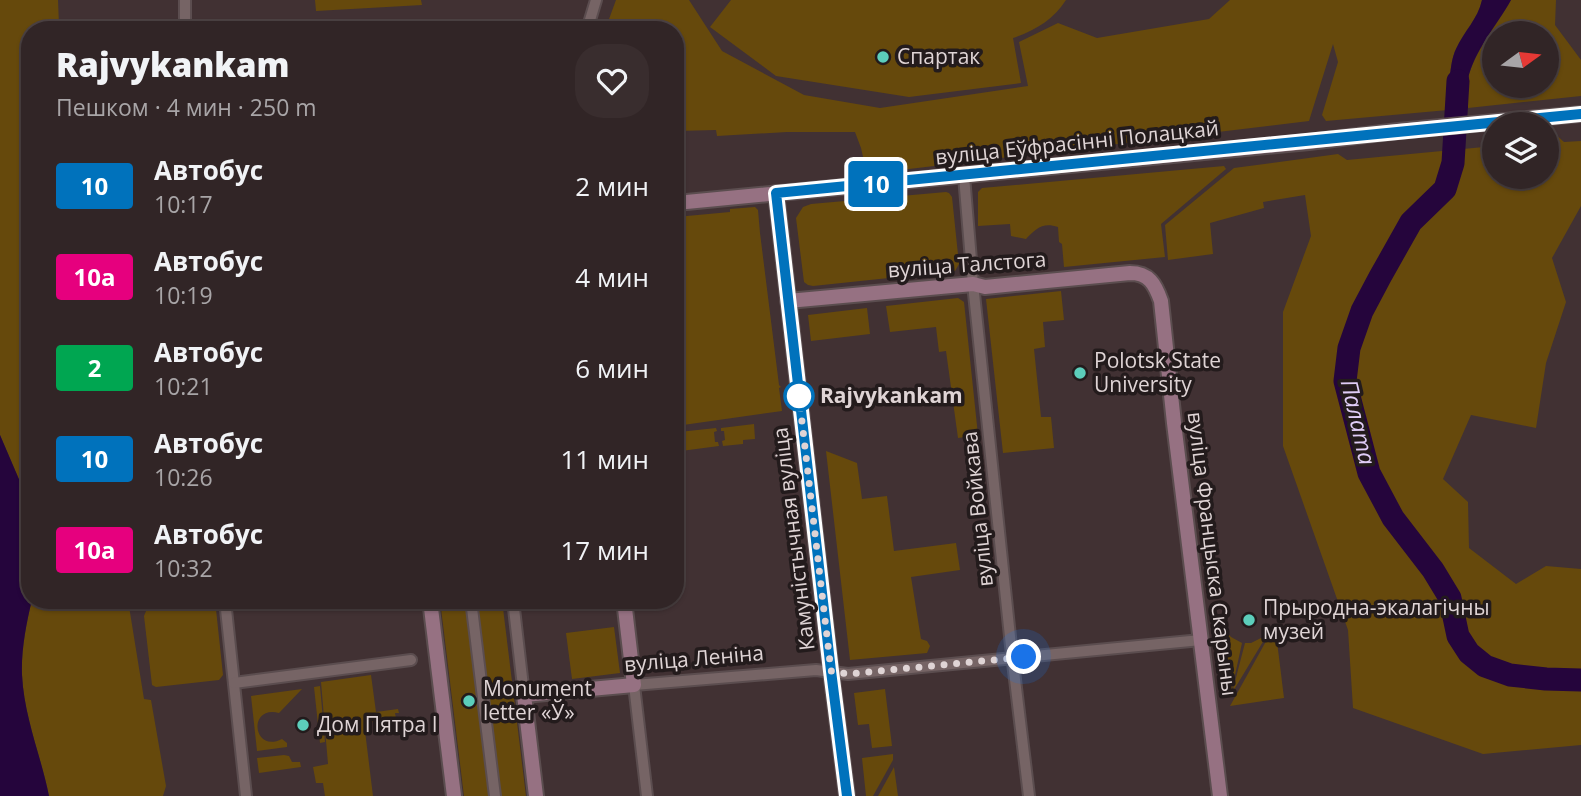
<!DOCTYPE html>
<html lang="ru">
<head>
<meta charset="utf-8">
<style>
	body { margin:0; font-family:"Open Sans",sans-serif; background:#392d2e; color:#f1f3f6; height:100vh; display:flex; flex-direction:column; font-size:26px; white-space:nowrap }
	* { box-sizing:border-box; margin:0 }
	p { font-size:23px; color:#a8a5a7 }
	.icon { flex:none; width:38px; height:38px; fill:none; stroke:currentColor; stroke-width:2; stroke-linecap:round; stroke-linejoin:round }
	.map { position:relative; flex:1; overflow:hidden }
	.drawer { position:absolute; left:21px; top:21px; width:663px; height:588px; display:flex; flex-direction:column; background:#312526; border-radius:28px; box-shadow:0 2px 5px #0004,0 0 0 2px #4c4243 }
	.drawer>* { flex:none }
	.badge { padding:0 14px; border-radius:5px; font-size:24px; line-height:46px }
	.needle { width:46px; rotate:75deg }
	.controls { position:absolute; left:1482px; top:21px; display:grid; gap:14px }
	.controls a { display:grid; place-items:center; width:77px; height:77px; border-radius:50%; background:#312526; box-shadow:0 2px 5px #0004,0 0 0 2px #4c4243; font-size:35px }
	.you { position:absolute; width:35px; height:35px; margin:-18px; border:5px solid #fff; border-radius:50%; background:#1a73e8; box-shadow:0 0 0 10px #1a73e833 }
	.map>.badge { position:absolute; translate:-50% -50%; box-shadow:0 0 0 4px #fff }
	.round { display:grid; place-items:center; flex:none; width:74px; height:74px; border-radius:28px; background:#392d2e }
	.overview { display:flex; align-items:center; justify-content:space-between; height:119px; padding:0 35px }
	h1 { font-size:33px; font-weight:800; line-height:52px }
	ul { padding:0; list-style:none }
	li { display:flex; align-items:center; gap:21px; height:91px; padding:0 35px }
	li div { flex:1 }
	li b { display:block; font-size:26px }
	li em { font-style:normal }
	li .badge { min-width:77px; font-weight:700; text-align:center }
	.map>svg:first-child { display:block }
	.green { fill:#66490c; fill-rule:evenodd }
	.water { fill:#25053c }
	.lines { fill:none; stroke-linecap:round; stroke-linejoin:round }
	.river { stroke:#25053c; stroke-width:23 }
	.street-casing { stroke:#5b4d4f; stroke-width:14 }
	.secondary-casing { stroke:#5b4d4f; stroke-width:18 }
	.street { stroke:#766465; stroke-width:10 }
	.secondary { stroke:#967182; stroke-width:14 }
	.line-casing { stroke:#fff; stroke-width:16 }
	.line { stroke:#0072bc; stroke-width:10 }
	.walk { stroke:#dfd4d5; stroke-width:7; stroke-dasharray:0 12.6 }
	.poi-dot { fill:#5ccebb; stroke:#231b1c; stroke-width:2.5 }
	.stop-dot { fill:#fff; stroke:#0072bc; stroke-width:3.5 }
	.labels { text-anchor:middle; stroke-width:7; stroke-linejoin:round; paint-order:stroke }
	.poi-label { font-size:21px; fill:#dfd4d5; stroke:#231b1c; text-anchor:start }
	.street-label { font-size:21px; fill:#dfd4d5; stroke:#231b1c }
	.stop-label { font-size:21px; font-weight:bold; fill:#dfd4d5; stroke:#231b1c; text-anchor:start }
	.water-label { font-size:23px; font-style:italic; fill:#e0cdf7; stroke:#231b1c }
</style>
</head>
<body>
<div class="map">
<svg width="1581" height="796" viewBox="0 0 1581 796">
	<rect width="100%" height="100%" fill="#413133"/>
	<g class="green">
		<path d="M0,0H58L59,25H55V30H30V514L21,484L0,435Z"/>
		<path d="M315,0H421L422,5L316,11Z"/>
		<path d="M616,0H689L722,51L804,95L880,108L1028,86L1019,42L1058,23L1097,38L1209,19L1230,0H1482C1478,19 1464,31 1456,49C1449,63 1449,93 1448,110L1326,121L1322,115L1338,62L1333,44L1309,121L867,174L861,148L855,132H787L717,136L716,130L676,131V30H605Z"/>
		<path d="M731,0H1066C1053,20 1036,30 1013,38L1021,83L909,97L776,76L710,27Z"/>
		<path d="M1511,0H1556L1555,25L1581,60V96L1468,108C1468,99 1466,88 1468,79C1474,52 1497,25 1511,0ZM1494,33H1547V86H1494Z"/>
		<path d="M1553,132L1564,142L1581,141V206L1552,258L1566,302L1546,363L1536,428L1471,415L1443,479L1468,502L1469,548L1516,584L1546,566L1581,569V745L1483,754L1353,708L1348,630L1283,446V312L1311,236L1305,195L1263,202L1264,208L1210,223L1213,254L1168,260L1165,225L1234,168L1338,154L1347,160L1484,147V139L1494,138V177H1547V133Z"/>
		<path d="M1224,166L1226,169L1161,224L1165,257L1064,267L1062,244L1059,242L1058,227C1042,222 1036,229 1026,239L1011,236L1010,224L978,226V192L982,188Z"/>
		<path d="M946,192L949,193L952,197L959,264L955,271L813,286L808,285L804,282L796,218L803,207L811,204Z"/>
		<path d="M755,207L758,210L760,233L779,385L781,387L779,388L782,411L676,426V217L730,212V209Z"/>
		<path d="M1061,291L1064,320L1043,322L1045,347L1034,349L1041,417H1051L1054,448L1003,453L986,299Z"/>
		<path d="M958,298L964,302L978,435L958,438L946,351L939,352L936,327L890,332L886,306Z"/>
		<path d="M867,308L870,334L811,341L808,315Z"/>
		<path d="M754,424L755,439L743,440V444L723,446L722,441L725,440L724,431H721V428Z"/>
		<path d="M716,428L717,431L714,432L715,442H718L719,446L681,451L680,447L685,446L683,436H680L679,432Z"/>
		<path d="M826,451L857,463L862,499L887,496L894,551L956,543L960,570L911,577L921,639L927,641L930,646L927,653L850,660Z"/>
		<path d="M32,600H128L144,699L151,700L166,786L163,796H49C41,756 24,717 22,675C21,651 26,624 32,600Z"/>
		<path d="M215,600L223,675L219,680L156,687L152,685L144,616L146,611L151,608Z"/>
		<path d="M440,600H502L526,796H464Z"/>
		<path d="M1275,625L1284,698L1230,706Z"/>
		<path d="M1221,626L1231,637L1242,643L1230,698Z"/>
		<path d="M614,627L620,673L572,679L566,633Z"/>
		<path d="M1261,638L1264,640L1232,693L1245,643H1251Z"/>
		<path d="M371,675L376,712L398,709L399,713H395L396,718L364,723L373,796H325L323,783H316L313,767L328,764L321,682Z"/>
		<path d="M320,686L325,742L320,743L314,687Z"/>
		<path d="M302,689L279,713C247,705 253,754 282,739L287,743V747L257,751L251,696Z"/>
		<path d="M885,689L892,746L872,748L869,724L858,725L854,693Z"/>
		<path d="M893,754V760L873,796H866L862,758Z"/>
		<path d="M284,755L289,756L292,762H300L301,767L259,773L257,758Z"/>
		<path d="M894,767L898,796H878Z"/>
	</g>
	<g class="water">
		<path d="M1482,0H1511C1497,25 1474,51 1468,79C1466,88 1468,99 1468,108L1448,110C1449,93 1449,63 1456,49C1464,31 1478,19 1482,0Z"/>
		<path d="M0,435L21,484L30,514V600H32C26,624 21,651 22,675C24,717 41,756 49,796H0Z"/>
	</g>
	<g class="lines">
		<path class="river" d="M1458,81L1453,163L1445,189L1411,222L1380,277L1362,311L1349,348L1345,381L1369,473L1393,518L1433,570L1450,598L1458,636L1469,653L1485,666L1510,675L1546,679L1581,680"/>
		<g class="street-casing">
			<g id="street">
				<path d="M185,0V30"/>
				<path d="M587,30L596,0"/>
				<path d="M964,176L973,284L1011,646L1029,796"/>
				<path d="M225,600L246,796"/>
				<path d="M471,600L495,796"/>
				<path d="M513,600L524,695"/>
				<path d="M234,683L411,660"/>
				<path d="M647,796L634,685L816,670L848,674L1201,640"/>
			</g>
		</g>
		<g class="secondary-casing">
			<g id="secondary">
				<path d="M776,193L831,672L847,796"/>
				<path d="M676,203L1309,142L1398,131L1581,114"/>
				<path d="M788,301L973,284L985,287L1130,273C1149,273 1155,284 1161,301L1174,423L1220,796"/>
				<path d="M430,600L454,796"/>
				<path d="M536,796L524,695L634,685L624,600"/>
			</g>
		</g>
		<use href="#street" class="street"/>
		<use href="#secondary" class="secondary"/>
	</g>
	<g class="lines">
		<g class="line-casing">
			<path id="line" d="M847,796L831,671L776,193L1581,114"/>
		</g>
		<use href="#line" class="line"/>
		<path class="walk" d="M799,396L831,671L848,674L1024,657"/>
	</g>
	<g class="poi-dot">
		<circle cx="883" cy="57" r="7"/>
		<circle cx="1080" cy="373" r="7"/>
		<circle cx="1249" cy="620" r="7"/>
		<circle cx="469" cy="701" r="7"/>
		<circle cx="303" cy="725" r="7"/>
	</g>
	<circle class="stop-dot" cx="799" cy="396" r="14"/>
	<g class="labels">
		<g class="poi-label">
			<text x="897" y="64">Спартак</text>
			<text x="1094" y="368">Polotsk State<tspan x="1094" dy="24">University</tspan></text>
			<text x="1263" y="615">Прыродна-экалагічны<tspan x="1263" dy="24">музей</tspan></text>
			<text x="483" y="696">Monument<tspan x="483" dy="24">letter «Ў»</tspan></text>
			<text x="317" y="732">Дом Пятра І</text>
		</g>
		<g class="street-label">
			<text transform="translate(1077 143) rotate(-6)" y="7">вуліца Еўфрасінні Полацкай</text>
			<text transform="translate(967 265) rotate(-4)" y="7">вуліца Талстога</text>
			<text transform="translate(978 509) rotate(-96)" y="7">вуліца Войкава</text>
			<text transform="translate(794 539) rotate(-97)" y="7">Камуністычная вуліца</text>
			<text transform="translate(1212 554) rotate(83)" y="7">вуліца Францыска Скарыны</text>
			<text transform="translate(694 659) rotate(-5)" y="7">вуліца Леніна</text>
		</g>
		<g class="stop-label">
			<text x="820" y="403">Rajvykankam</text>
		</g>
		<g class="water-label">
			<text transform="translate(1358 422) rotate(77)" y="8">Палата</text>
		</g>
	</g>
</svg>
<div class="controls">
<a><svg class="needle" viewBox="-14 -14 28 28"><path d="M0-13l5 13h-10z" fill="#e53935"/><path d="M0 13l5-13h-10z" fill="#a8a5a7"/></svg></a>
<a><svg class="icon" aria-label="layers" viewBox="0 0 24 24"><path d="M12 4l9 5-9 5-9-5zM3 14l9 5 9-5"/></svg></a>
</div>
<div class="you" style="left:1024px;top:657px"></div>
<b class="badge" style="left:876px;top:184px;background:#0072bc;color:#fff">10</b>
<section class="drawer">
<div class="overview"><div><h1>Rajvykankam</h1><p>Пешком · 4 мин · 250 m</p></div><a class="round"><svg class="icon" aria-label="heart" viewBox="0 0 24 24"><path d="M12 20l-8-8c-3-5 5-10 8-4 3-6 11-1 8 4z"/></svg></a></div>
<ul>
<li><span class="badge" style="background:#0072bc;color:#fff">10</span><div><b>Автобус</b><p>10:17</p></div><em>2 мин</em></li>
<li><span class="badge" style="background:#e6007e;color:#fff">10а</span><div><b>Автобус</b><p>10:19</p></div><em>4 мин</em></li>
<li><span class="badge" style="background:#00a651;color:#fff">2</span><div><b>Автобус</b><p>10:21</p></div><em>6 мин</em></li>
<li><span class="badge" style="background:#0072bc;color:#fff">10</span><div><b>Автобус</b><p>10:26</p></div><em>11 мин</em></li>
<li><span class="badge" style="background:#e6007e;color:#fff">10а</span><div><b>Автобус</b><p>10:32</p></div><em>17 мин</em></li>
</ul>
</section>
</div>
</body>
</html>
